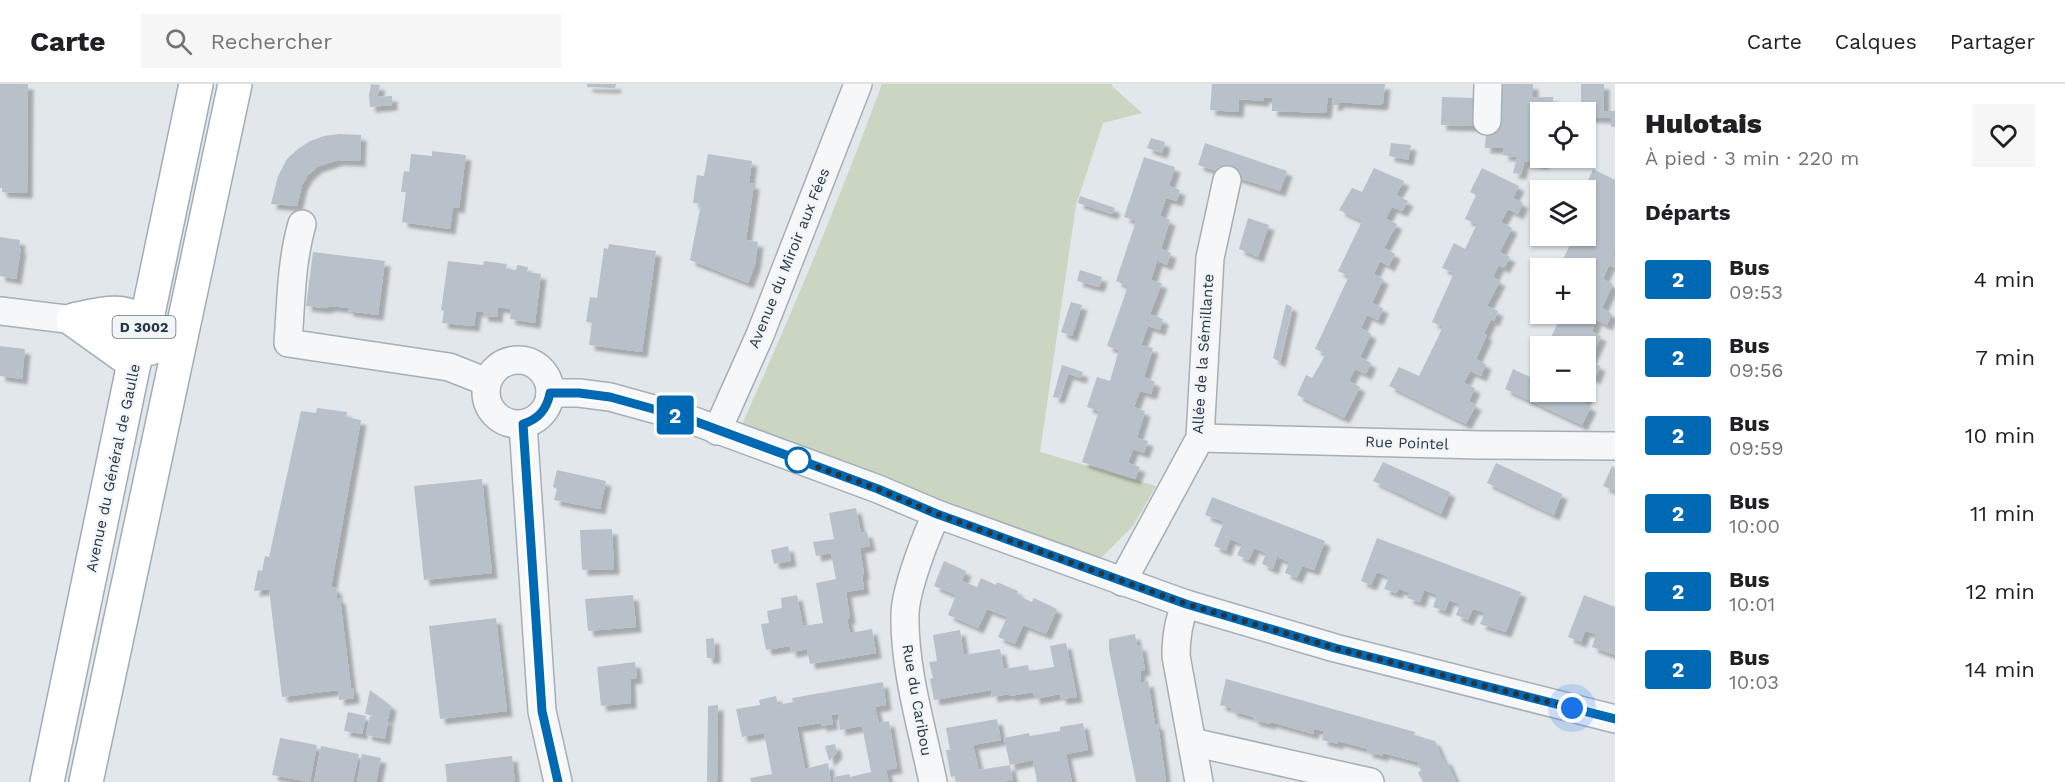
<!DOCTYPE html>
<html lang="fr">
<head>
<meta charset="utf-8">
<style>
	body { margin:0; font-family:"Work Sans",sans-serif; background:#f6f6f6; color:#202124; height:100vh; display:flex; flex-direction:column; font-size:22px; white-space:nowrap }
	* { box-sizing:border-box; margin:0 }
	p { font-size:20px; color:#757577 }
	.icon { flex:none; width:33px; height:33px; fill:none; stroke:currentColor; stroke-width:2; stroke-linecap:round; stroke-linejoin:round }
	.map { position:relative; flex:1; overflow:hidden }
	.panel { display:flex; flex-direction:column; background:#fff; width:450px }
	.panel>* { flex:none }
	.badge { padding:0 12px; border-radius:4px; font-size:21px; line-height:39px }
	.controls { position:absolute; left:1530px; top:18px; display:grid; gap:12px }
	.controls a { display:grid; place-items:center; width:66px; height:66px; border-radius:0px; background:#fff; box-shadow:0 2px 4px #0004; font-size:30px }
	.you { position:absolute; width:30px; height:30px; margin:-15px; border:4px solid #fff; border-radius:50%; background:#1a73e8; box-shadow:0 0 0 9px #1a73e833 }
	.map>.badge { position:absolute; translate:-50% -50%; box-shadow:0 0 0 3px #fff }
	h2 { padding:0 30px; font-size:22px; line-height:54px }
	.round { display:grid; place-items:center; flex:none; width:63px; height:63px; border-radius:0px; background:#f6f6f6 }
	.head { display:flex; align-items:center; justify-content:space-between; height:102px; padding:0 30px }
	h1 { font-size:28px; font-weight:800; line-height:45px }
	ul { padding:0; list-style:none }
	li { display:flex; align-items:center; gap:18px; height:78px; padding:0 30px }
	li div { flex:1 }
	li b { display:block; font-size:22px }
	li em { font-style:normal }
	li .badge { min-width:66px; font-weight:700; text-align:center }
	header { display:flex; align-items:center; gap:36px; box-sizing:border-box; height:84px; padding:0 30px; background:#fff; border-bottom:2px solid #e0e0e0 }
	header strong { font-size:28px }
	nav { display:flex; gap:33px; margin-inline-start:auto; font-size:21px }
	.search { width:420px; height:54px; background:#f6f6f6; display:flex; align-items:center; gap:15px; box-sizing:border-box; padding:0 21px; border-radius:0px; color:#757577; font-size:22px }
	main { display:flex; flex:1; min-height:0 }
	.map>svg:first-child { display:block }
	.green { fill:#cad5c2 }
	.building { fill:#b8c1c9; filter:url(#shadow) }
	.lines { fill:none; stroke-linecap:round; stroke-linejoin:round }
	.minor-casing { stroke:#a6aeb6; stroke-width:30 }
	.major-casing { stroke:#a0adb8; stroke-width:36 }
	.minor { stroke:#f5f7f9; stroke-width:27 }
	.major { stroke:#fff; stroke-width:33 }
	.line-casing { stroke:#fff; stroke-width:14 }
	.line { stroke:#0069b4; stroke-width:9 }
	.walk { stroke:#283644; stroke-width:6; stroke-dasharray:0 10.8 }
	.stop-dot { fill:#fff; stroke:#0069b4; stroke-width:3 }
	.labels { text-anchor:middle; stroke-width:4.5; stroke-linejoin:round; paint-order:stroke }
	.shield { fill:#f1f5f8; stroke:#646f7a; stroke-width:1.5 }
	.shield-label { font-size:14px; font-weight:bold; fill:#283644 }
	.street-label { font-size:15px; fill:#283644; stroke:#f1f5f8 }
</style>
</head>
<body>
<header>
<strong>Carte</strong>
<div class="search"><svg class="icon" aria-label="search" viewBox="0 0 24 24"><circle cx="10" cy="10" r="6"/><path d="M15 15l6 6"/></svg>Rechercher</div>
<nav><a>Carte</a><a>Calques</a><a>Partager</a></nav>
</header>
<main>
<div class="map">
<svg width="1615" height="698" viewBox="0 0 1615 698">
	<defs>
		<filter id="shadow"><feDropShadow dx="5.5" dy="5.5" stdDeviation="1.5" flood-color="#0004"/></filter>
	</defs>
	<rect width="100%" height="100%" fill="#e2e7eb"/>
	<path class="green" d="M882,0H1112V2L1142,29L1103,39L1076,121L1040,368L1156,402L1133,442L1101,474L944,422L740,345C791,231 839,117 882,0Z"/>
	<g class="building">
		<path d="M0,0H28L27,109L2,108V104H0Z"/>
		<path d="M371,0L380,1L377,13L392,12V21L370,23L369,11Z"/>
		<path d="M587,0H616L615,4L587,3Z"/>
		<path d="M1212,0H1385L1383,19L1381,21L1338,18V21H1332L1333,14L1328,13L1326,29L1272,27V14L1264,13L1263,17L1239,15L1238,28L1210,26Z"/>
		<path d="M1497,0H1533V13H1553V28H1540V46H1534V65H1540V74H1544L1543,80L1524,77L1521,90L1513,89L1517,73L1503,71L1504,64H1485L1486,46H1498Z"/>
		<path d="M1581,0H1604V27H1615V43H1611V34L1586,33V28H1583L1581,24Z"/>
		<path d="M1442,13L1476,14L1475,42L1441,41Z"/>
		<path d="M339,50L361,51L360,77L338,76L317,83L308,91L302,101L297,122L271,120L278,92L287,75L298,65L310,57L324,52Z"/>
		<path d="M1151,54L1165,58L1162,69L1147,64Z"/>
		<path d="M1205,59L1287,87L1280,107L1198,81Z"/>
		<path d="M1391,59L1411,61L1408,76L1389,72Z"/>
		<path d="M432,67L466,71L459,124L453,123L450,145L402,138L406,108H401L404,87L409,88L411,70L432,72Z"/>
		<path d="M708,70L752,77L749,99L754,100L746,156L758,158L755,181L748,199L690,176L701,120L693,119L697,91L704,92Z"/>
		<path d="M1144,73L1175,83L1169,102L1180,106L1177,117L1166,114L1160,132L1170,136L1161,165L1171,169L1167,181L1157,177L1151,196L1162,199L1150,230L1163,235L1160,246L1148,242L1141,261L1153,264L1144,293L1155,298L1151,310L1140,307L1134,323L1145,327L1137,354L1148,357L1144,369L1133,365L1128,379L1140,383L1135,395L1082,378L1099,327L1087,323L1097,293L1110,297L1119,266L1107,262L1128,202L1116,197L1136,137L1124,133Z"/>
		<path d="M1374,84L1404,97L1396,111L1408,117L1402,127L1392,123L1386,135L1397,140L1384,164L1395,170L1389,182L1380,177L1374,190L1383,195L1372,219L1383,224L1378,236L1367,231L1361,244L1371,250L1360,273L1371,279L1366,290L1355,285L1349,297L1360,303L1344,334L1297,311L1306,291L1312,294L1326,270L1315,265L1349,192L1338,187L1362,137L1339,126L1352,104L1362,108Z"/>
		<path d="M1482,84L1519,102L1513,114L1523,119L1518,130L1508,125L1501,138L1512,144L1500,168L1510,173L1504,184L1499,181L1493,193L1500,197L1487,222L1498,227L1494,237L1491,235L1484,250L1487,251L1476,275L1486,280L1481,292L1470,287L1464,299L1475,304L1469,317L1476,321L1466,340L1389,302L1399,283L1419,292L1443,243L1432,238L1454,189L1442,184L1454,159L1465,165L1477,140L1465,135L1476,111L1470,108Z"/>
		<path d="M1593,85L1615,96V166L1613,170L1615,171V184L1609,181L1603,195L1613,200L1602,224L1612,230L1607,241L1596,236L1592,248L1601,252L1590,277L1600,282L1595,295L1586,290V262H1547L1562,230H1586V184H1559L1574,152H1586V106H1584Z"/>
		<path d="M1080,112L1115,124L1112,130L1078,119Z"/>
		<path d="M1248,134L1269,141L1258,173L1239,165Z"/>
		<path d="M0,153L20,156L19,164H21L16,195L0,192Z"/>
		<path d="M609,160L656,167L642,268L589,261L592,239L586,238L590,213L597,214L604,164L608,165Z"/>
		<path d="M313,168L385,177L378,231L348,227V224L331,222L325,224L306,222Z"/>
		<path d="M448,177L483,181L484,177L507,180L506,185L516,186L517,181L528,183L527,188L541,190L535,239L510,235L511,225L498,223L497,233L483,232V228L476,227L474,242L442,239L444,227L441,226Z"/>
		<path d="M1080,186L1102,193L1099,203L1077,197Z"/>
		<path d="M1071,218L1082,221L1072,252L1061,248Z"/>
		<path d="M1286,220L1292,223L1280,278L1273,274Z"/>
		<path d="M0,262L25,265L22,295L0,292Z"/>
		<path d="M1540,277V308L1588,307L1584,319L1591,323L1582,341L1505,305L1513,285L1532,294Z"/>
		<path d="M1062,281L1083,288L1081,294L1068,290L1059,314L1053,313Z"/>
		<path d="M317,324L347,328L346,333L361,336L331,503L336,504L337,514H340L351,604H353L354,614L339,616L338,606L282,613L269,505L254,507L258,486L262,487L265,472L269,473L301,327L316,329Z"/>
		<path d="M1383,378L1450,408L1441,430L1373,397Z"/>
		<path d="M1496,379L1562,410L1554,431L1487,399Z"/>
		<path d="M1612,382L1615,384V407L1603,402Z"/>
		<path d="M557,386L606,397L600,425L554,416L557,405L553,403Z"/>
		<path d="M482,395L492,489L424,496L414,402Z"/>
		<path d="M1212,413L1325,457L1314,486L1302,482L1297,494L1285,489L1289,478L1277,473L1273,485L1262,480L1266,469L1254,464L1249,476L1237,471L1242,460L1230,455L1226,467L1214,462L1224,438L1205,431Z"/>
		<path d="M856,424L861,449L867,448L870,462L860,464L864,490L862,491L864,505L846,508L850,534L847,535L850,549L872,545L876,569L810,580L807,565L791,568L790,562L766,566L761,540L769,539L767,527L782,524L781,514L797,511L803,542L823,539L816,499L836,495L831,469L816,472L813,458L834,455L829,429Z"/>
		<path d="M612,445L614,485L582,486L580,446Z"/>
		<path d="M1377,454L1521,508L1506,548L1480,540L1485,529L1473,525L1468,536L1456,531L1460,520L1449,516L1445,527L1433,523L1437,511L1424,506L1420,518L1407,514L1410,509L1399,505L1396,509L1384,505L1389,493L1377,488L1371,501L1361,497Z"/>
		<path d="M788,462L791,477L774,480L771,466Z"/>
		<path d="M944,477L966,487L962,497L977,503L981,494L996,501L997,498L1018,507L1017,511L1032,518L1034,514L1057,525L1046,550L1023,541L1015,560L998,553L1007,533L987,525L978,544L948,531L956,511L934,502Z"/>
		<path d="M633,511L636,543L588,547L585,515Z"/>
		<path d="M1584,511L1615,523V571L1592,563L1596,550L1585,547L1581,558L1568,553Z"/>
		<path d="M496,534L507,627L440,635L429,542Z"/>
		<path d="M960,546L964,571L1000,565L1004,585L1028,581L1029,587L1054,583L1050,562L1066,559L1077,613L1061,615L1060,610L1035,615L1033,608L1010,612L1009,610L992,613L991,606L934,616L930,595L933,594L929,578L937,577L933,551Z"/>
		<path d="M1135,550L1137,562L1141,561L1145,586L1140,587L1141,599L1148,597L1155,640H1158L1166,698H1136L1109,566V555Z"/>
		<path d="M714,554L715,574H707L706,555Z"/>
		<path d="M635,578L637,594L630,595L631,619L601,622L597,583Z"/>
		<path d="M1226,595L1415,648L1414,651L1435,657L1443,676L1446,675L1456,698H1423L1418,689L1421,686L1417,678L1383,669V672L1367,668L1368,665L1338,657V660L1322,656L1324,647L1314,645L1313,650L1271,638L1270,640L1253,636L1254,633L1231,627L1232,624L1220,621Z"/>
		<path d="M883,598L886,621L875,623L879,639L889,637L897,684L886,686L889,698H834L833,693L850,690V693L871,688L862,642L840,646L838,630L831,631L833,640L821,642V639L797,643L805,685L828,679L831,698H751L750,694L772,690L764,649L742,653L736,625L760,621L759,616L776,612L778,621L793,618L792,614Z"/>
		<path d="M370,606L391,622L388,635L365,630Z"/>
		<path d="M718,621L717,698H707L708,622Z"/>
		<path d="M348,628L366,632L362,650L344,647Z"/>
		<path d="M370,632L388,636L385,655L366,651Z"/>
		<path d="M997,635L1001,656L973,661L979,686L1010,681L1013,696L1001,698H956L955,692L951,693L946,666H950L946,644Z"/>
		<path d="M1083,639L1088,666L1066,670L1072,698H1037L1033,676L1010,681L1004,654L1029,649L1030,652L1060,647V643Z"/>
		<path d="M280,654L317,661L310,698L272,691Z"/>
		<path d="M835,660L837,669L829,677L825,662Z"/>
		<path d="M321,662L359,670L353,698H314Z"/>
		<path d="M362,670L381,674L376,698H357Z"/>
		<path d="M512,672L515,698H447L445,680Z"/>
	</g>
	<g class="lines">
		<g class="minor-casing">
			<g id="minor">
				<path d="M1487,37L1488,0"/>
				<path d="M302,140C291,178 291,219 288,259L449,283L487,298"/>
				<path d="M0,227L74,236"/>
				<circle cx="518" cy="308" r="32"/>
				<path d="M550,309H579L610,313L686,334L878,405L937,430L1186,520L1335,564L1615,635"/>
				<path d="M523,340L542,627L558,698"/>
				<path d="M717,347L760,251L858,0"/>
				<path d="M1200,354L1480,361L1615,362"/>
				<path d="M1122,498L1200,354L1210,174L1227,96"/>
				<path d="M1186,520C1178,537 1176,553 1176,572L1199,698"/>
				<path d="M1192,658L1370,698"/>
				<path d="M933,698C922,644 904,585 905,531C905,507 926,451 937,430"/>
			</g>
		</g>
		<g class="major-casing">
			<g id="major">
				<path d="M74,236C96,231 131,220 145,245C148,251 149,258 151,264"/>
				<path d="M74,236L134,279"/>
				<path d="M47,698L134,279L145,244L196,0"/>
				<path d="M86,698L235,0"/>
			</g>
		</g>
		<use href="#minor" class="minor"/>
		<use href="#major" class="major"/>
	</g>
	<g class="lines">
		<g class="line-casing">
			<path id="line" d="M558,698L542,627L523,340C539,335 547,325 550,309H579L610,313L686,334L878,405L937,430L1186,520L1335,564L1615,635"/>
		</g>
		<use href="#line" class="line"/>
		<path class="walk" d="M798,376L793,374L878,405L937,430L1186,520L1335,564L1572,624"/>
	</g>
	<circle class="stop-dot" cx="798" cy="376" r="12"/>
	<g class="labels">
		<rect class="shield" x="112.5" y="232" width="63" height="22" rx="4.5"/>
		<g class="shield-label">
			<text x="144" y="248">D 3002</text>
		</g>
		<g class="street-label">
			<text transform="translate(789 174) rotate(-68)" y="5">Avenue du Miroir aux Fées</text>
			<text transform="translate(1203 270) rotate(-86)" y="5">Allée de la Sémillante</text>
			<text transform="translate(1407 359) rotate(2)" y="5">Rue Pointel</text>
			<text transform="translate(113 384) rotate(-78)" y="5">Avenue du Général de Gaulle</text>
			<text transform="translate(917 616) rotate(80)" y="5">Rue du Caribou</text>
		</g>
	</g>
</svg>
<div class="controls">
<a><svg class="icon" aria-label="locate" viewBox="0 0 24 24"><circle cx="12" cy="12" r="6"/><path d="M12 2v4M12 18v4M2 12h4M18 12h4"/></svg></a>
<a><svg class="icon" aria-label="layers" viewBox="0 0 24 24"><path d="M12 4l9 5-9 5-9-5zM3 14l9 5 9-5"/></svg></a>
<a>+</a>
<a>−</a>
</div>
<div class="you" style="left:1572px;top:624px"></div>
<b class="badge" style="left:675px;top:331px;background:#0069b4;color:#fff">2</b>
</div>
<section class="panel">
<div class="head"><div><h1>Hulotais</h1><p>À pied · 3 min · 220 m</p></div><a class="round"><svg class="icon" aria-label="heart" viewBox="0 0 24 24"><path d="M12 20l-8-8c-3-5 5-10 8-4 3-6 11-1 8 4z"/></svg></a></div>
<h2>Départs</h2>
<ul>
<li><span class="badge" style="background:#0069b4;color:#fff">2</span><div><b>Bus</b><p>09:53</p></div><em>4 min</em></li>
<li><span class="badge" style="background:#0069b4;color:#fff">2</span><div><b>Bus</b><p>09:56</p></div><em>7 min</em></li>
<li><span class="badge" style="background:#0069b4;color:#fff">2</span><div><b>Bus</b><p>09:59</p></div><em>10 min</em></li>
<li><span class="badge" style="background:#0069b4;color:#fff">2</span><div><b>Bus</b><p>10:00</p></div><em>11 min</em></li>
<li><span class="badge" style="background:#0069b4;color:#fff">2</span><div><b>Bus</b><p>10:01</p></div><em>12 min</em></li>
<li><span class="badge" style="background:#0069b4;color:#fff">2</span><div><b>Bus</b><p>10:03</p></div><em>14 min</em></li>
</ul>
</section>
</main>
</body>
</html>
